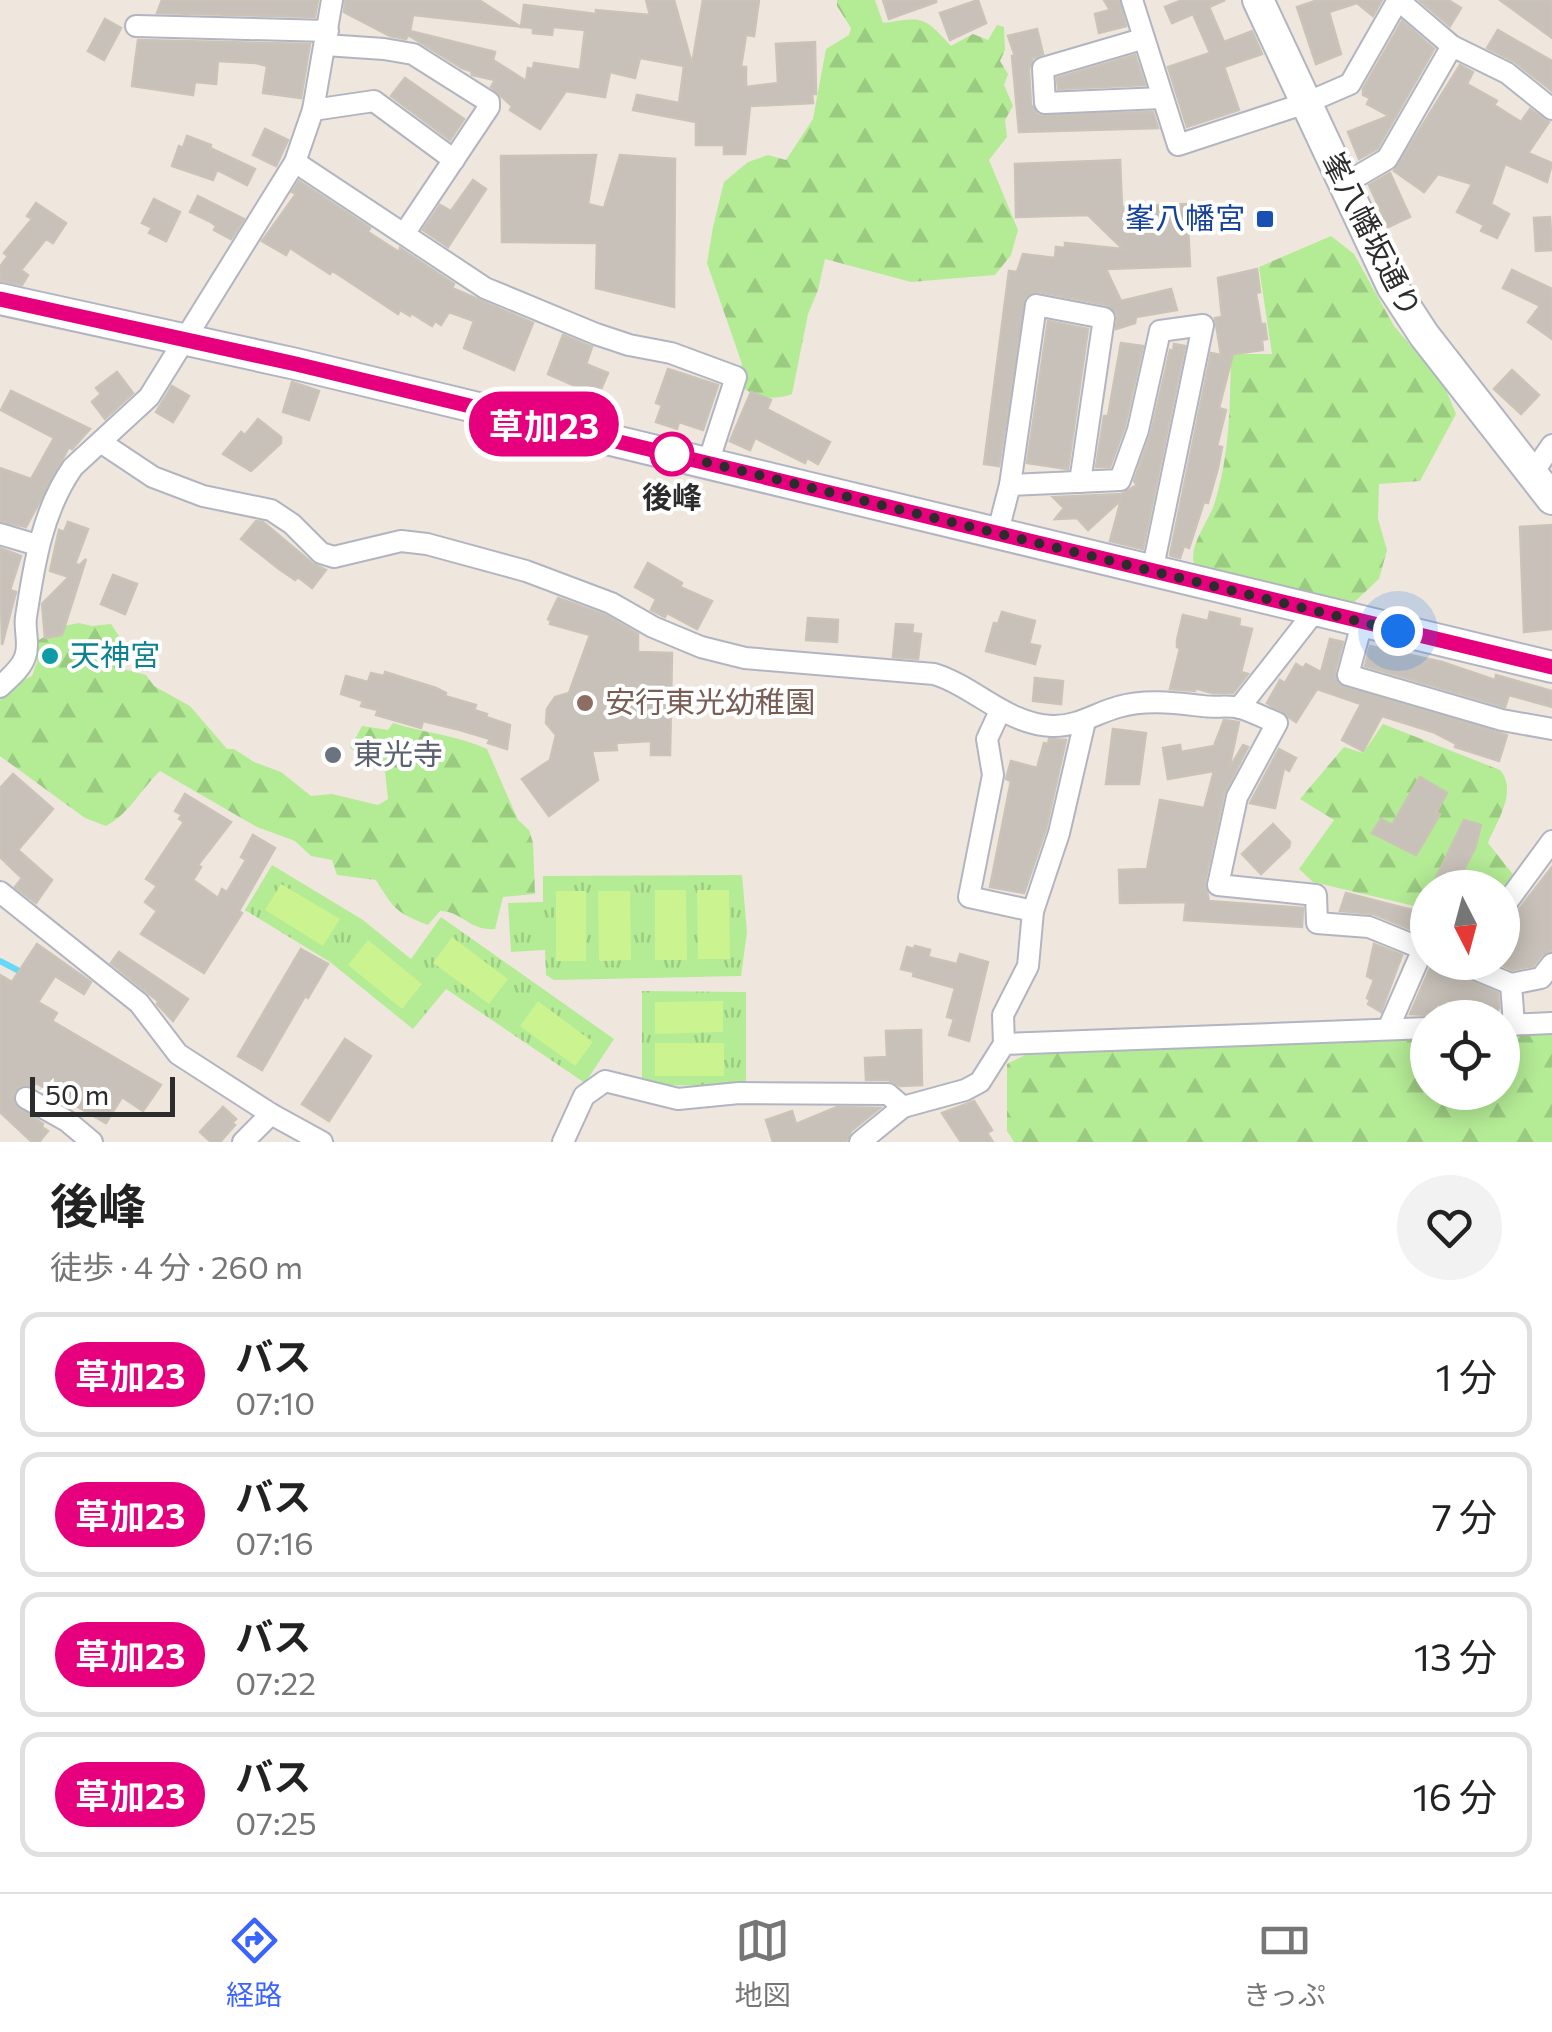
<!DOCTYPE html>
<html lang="ja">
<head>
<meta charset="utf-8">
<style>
	body { margin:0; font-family:Commissioner,"Noto Sans JP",sans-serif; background:#f2f2f2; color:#222; height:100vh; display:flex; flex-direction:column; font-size:38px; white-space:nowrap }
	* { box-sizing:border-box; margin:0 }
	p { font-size:32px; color:#767676 }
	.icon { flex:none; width:55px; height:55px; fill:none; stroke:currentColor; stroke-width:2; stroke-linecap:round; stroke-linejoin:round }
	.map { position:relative; height:1142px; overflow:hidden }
	.details { display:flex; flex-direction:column; background:#fff; flex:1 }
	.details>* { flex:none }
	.badge { padding:0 20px; border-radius:32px; font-size:35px; line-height:65px }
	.needle { width:65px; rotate:174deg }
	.fabs { position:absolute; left:1410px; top:870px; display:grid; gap:20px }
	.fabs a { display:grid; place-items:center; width:110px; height:110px; border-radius:50%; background:#fff; box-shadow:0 5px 25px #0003; font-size:50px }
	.scale { position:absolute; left:30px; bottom:25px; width:145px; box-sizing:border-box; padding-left:10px; border:5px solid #2c2c2c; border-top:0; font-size:28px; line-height:35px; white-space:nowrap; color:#2c2c2c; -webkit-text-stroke:8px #fff; paint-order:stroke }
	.you { position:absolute; width:50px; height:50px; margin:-25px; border:8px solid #fff; border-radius:50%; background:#1a73e8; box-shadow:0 0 0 15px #1a73e833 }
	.map>.badge { position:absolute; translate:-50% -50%; box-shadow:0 0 0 5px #fff }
	.round { display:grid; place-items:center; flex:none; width:105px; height:105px; border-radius:52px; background:#f2f2f2 }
	.summary { display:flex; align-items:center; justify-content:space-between; height:170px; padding:0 50px }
	h1 { font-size:48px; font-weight:700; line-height:75px }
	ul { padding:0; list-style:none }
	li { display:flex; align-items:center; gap:30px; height:125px; margin:0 20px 15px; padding:0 30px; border:5px solid #e0e0e0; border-radius:20px }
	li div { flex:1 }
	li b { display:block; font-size:38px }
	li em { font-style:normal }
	li .badge { min-width:110px; font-weight:700; text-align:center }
	.tab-bar { display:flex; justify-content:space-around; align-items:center; height:140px; border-top:2px solid #e0e0e0; background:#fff; font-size:28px; color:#767676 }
	.tab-bar a { display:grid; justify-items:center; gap:5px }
	.tab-bar .active { color:#3b64ff }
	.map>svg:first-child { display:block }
	.grass { fill:url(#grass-tufts) }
	.forest { fill:url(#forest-firs) }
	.pitch { fill:#cbf390 }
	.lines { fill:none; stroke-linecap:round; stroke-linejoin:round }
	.stream { stroke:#67d7fa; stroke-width:6 }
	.building { fill:#c7c1b9; stroke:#cbc3b7; stroke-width:2.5; fill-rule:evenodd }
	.street-casing { stroke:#b2b5c1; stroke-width:24 }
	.secondary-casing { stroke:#b2b5c1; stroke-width:34 }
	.street { stroke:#fff; stroke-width:20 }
	.secondary { stroke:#fff; stroke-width:30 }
	.line-casing { stroke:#fff; stroke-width:22 }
	.line { stroke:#e6007e; stroke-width:15 }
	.walk { stroke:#2c2c2c; stroke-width:10; stroke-dasharray:0 18 }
	.transit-dot { fill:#1a4fb4; stroke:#fff; stroke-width:4 }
	.stop-dot { fill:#fff; stroke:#e6007e; stroke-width:5 }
	.culture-dot { fill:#0f9aa8; stroke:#fff; stroke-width:4 }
	.education-dot { fill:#8d6e63; stroke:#fff; stroke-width:4 }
	.worship-dot { fill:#6b7280; stroke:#fff; stroke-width:4 }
	.labels { text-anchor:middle; stroke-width:8; stroke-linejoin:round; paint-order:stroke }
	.transit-label { font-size:30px; fill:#164399; stroke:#fff; text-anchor:end }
	.street-label { font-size:30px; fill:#2c2c2c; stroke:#fff }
	.stop-label { font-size:30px; font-weight:bold; fill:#2c2c2c; stroke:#fff }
	.culture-label { font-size:30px; fill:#0d838f; stroke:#fff; text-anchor:start }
	.education-label { font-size:30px; fill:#785e54; stroke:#fff; text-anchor:start }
	.worship-label { font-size:30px; fill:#5b616d; stroke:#fff; text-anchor:start }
</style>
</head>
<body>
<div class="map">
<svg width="1552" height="1142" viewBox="0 0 1552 1142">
	<defs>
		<pattern id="grass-tufts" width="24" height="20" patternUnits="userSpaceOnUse" patternTransform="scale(2.5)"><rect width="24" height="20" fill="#b4eb95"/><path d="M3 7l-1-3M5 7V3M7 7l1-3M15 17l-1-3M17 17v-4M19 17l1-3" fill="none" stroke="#9bca81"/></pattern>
		<pattern id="forest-firs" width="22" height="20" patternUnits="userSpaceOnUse" patternTransform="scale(2.5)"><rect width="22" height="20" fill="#b4eb95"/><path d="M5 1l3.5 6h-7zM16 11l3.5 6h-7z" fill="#9bca81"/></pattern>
	</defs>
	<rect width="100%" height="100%" fill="#efe7de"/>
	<g class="grass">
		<path d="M272,865L363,920L411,959L441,917L614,1039L585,1083L446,989L413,1029L330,962L245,910Z"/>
		<path d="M742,875L747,932L741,976L554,980L546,975L545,950L511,952L508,903L543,902V876Z"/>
		<path d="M642,991L746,992V1086L642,1085Z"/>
	</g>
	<g class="forest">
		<path d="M837,0H875L883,23C923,17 923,15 951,46L973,34L988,40L997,25L1004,27L1005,50L1000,61L1008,74L1004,85L1013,106L1005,120L1007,137L989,160L1018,230L1011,255L995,275L911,282L825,259L818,290L808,314L792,394C773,401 753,399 739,383L742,364L707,263L713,227L724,182L748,162L768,155L786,160L813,119L826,49L849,35L851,28L837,6Z"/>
		<path d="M1331,236L1354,254L1394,326L1444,385L1456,414L1420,481L1379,484L1378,519L1387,550L1379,579L1351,605L1194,564C1189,545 1207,524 1214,505C1230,455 1230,406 1231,354H1272L1259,267Z"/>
		<path d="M79,623L92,626L111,624L121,639L116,667L146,675L154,686L190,706L227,749H234L254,762L281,772L311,796L332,794L378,805L388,799L385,772L350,748L362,726L388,730L393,723C424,733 457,735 487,749L518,820L529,830L533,843L535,894L503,897L495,929C469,931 462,911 440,911L428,925C395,912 394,909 376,880L337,875L332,860L311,856L295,841L257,827L160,771C140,790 131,812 106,826L85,818L0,756V700L15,684L32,676L37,662V641L64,626Z"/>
		<path d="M1383,724L1500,770C1518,791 1497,821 1488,843L1515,877L1503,894L1502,888H1428L1427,909L1313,882L1299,869L1334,820L1300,799L1344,747L1363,753Z"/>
		<path d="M1503,1035H1552V1142H1014L1007,1131V1064L1025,1055L1427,1038L1428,1092H1502Z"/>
	</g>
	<g class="pitch">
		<path d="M281,884L340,919L323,946L265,910Z"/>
		<path d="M655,890H686L687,960H655Z"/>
		<path d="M697,890H729L730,959H698Z"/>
		<rect x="556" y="891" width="30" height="70"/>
		<path d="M598,891H630L631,960L599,961Z"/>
		<path d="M452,937L508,979L489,1004L433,963Z"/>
		<path d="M368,940L422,984L402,1009L348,965Z"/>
		<path d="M538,1001L593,1042L575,1066L520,1026Z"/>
		<path d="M723,1001V1032L655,1034V1002Z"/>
		<rect x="655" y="1043" width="69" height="33"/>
	</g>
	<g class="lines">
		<path class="stream" d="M0,961L23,973"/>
	</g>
	<g class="building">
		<path d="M162,0H318L315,17L157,13Z"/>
		<path d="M345,0H479L521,27L524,5L596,14V10L650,15L646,0H674L692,64L703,0H759L754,36L746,35L741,67H746V87L778,83L776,44L815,42L816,94H812L813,103L750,106L745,154H724V145H696V122L633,110L637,95L679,103L684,66L640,58L635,78L610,72L605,97L566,91L540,129L510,110L512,106L491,87L495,80L472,75L471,71L462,68L408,35L406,39L390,36L344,12ZM413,15L533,28V33L552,35L553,27L585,30L580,70L534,63L533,69L528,68L526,81L493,60L495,52L410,31Z"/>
		<path d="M883,0H936V2L889,19Z"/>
		<path d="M978,0L986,23L950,40L940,13Z"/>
		<path d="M1104,0H1119L1126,26L1099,33L1095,14L1110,10Z"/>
		<path d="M1182,0H1225L1209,7L1224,42L1252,31L1262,54L1224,67L1239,110L1187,127L1168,67L1210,53L1193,14L1172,23L1165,7Z"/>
		<path d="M1318,0H1382L1373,16L1357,3L1329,12L1341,54L1316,64L1297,7Z"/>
		<path d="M1419,0H1448L1461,8L1450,26Z"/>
		<path d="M1500,0H1552V38Z"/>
		<path d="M105,19L121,28L104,60L88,51Z"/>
		<path d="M1402,21L1434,49L1377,149L1359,159L1348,132L1389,116L1367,104L1370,98L1363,95V89Z"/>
		<path d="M1037,29L1043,54L1033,58L1029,69L1031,105L1038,115L1153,112L1158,128L1019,132L1012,56H1015L1008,36Z"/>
		<path d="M1498,30L1552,61V91L1515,62L1487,48Z"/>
		<path d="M138,40L310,44L301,98L263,93L267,66L256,63L218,61L216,84L195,82L193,95L132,86Z"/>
		<path d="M1135,55L1145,85L1058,89L1057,78Z"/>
		<path d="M1460,65L1473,72L1467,84L1497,101L1494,105L1521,122L1530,109L1549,122L1528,153L1552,163L1547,182L1531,175V171L1529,174L1505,164L1491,204L1509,214L1497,238L1481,231L1484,225L1457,212L1472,184L1438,174L1424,192L1394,171Z"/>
		<path d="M405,78L464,119L450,140L391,96Z"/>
		<path d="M265,129L288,140L276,166L253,155Z"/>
		<path d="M187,136L211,145L210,148L255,169L247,185L217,170L213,180L172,166L179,146L183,148Z"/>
		<path d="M596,155L588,204L604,208L620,155L675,159L674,307L596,288L597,243L502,242L501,156Z"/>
		<path d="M1120,160L1122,207L1187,204L1190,266L1106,269L1121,301L1171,289L1177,310L1136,317L1135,323L1116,329L1117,314L1107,305L1039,292L1026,296L999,466L984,464L1009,271L1017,272L1023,254L1055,258L1056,247L1065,248V243L1123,249L1088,215L1016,217L1015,164Z"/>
		<path d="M1390,173L1410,217L1388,227L1369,185Z"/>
		<path d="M473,180L486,189L448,247L423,230L440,205L451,211Z"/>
		<path d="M299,181L370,228L368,232L399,252L400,248L454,284L452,288L533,323L514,370L464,348L474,321L449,312L441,325L435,321L432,326L411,313L410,316L400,310L398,314L339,275L332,271L330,274L290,248L286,255L262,241L296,194L292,192Z"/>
		<path d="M198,196L244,219L231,239L214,230L216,226L211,222L190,212Z"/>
		<path d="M154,199L180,212L166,241L149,233L152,228L142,223Z"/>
		<path d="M36,203L66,223L53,243L46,239L21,270L28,275L22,285L1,281L0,267L8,256L4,253L32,219L27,216Z"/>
		<path d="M1550,217L1552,250L1536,251L1534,218Z"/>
		<path d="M1257,269L1260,292L1256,293L1261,324H1265L1267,339L1262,340L1263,350L1233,354L1219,408L1226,410L1217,446L1222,447L1218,468L1208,503L1204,502L1189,548L1184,546L1180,558L1172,556L1170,555L1211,353L1221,355L1215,318L1222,317L1218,278Z"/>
		<path d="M1512,270L1552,289V339L1528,322L1540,306L1503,288Z"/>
		<path d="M1048,321L1088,329L1068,469L1027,463Z"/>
		<path d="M563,335L592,347L586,364L608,373L598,396L548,374Z"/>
		<path d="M1121,343L1143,346L1125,426L1110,467H1096L1104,416H1108Z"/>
		<path d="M1174,344L1185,346L1143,549L1110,541L1121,500L1088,530L1077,518L1055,519L1064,508L1053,497L1121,494L1137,485L1134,481L1151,433L1170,350L1173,351Z"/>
		<path d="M668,369L718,385L703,430L679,422L677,429L656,422L662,405L656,403Z"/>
		<path d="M1512,370L1539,395L1521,414L1494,389Z"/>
		<path d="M117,372L133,393L105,419L92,402L101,394L96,388Z"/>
		<path d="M292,382L319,391L309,420L283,412Z"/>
		<path d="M172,386L189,396L173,422L156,412Z"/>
		<path d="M11,391L90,429L72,449L69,447L26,527L0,521V468L31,479L54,438L1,410Z"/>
		<path d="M751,392L771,400L767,409L830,442L818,464L807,458L805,463L755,438L750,450L730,441Z"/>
		<path d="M258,419L281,437V443L251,471L223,454L241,432L245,435Z"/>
		<path d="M256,521L263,522L312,563L326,570L312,588L298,577L295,580L279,569L241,539Z"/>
		<path d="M68,522L88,529L75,564L80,565L86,559L62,635L45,638L42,604L69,577L50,571L59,530L64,532Z"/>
		<path d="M1552,525V629L1524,632L1520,527Z"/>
		<path d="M0,548L21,556L10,590L16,592L2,645Z"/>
		<path d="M648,563L682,583L680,587L712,601L697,629L667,613L665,617L651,610L656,599L635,587Z"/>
		<path d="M113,575L137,584L125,614L101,604Z"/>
		<path d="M558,598L605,615L638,634V652L672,653L670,755H651V741L616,743L617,750L592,751L598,780L549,816L522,779L550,760L556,735L546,723L547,709L555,697L569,693L590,635L550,624L551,621L548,619Z"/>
		<path d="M1002,612L1035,621L1029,644L1040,646L1035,664L986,651L994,623L998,624Z"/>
		<path d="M1210,612L1240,619L1239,626L1252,629L1241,672L1248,674L1233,693H1212L1195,688V691L1170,689L1180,648L1177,647V640L1183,615L1208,621Z"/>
		<path d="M808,618L838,620L837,642L806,640Z"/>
		<path d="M896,624L913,625L912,633L921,634L918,659L893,657Z"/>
		<path d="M1330,639L1343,642L1335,672L1339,685L1507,735L1499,761L1455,747L1456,744L1433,732L1382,716L1363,751L1342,740L1361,704L1317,689L1296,722L1267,703L1280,680L1285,683L1296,664L1303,668L1306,664L1321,672Z"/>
		<path d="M1370,646L1442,662L1495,680L1496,675L1552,691V707L1509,695L1505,707L1365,666Z"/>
		<path d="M385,672L436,688L446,693L445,696L476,705L474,710L487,714L486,717L510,725L507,749L488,743L490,739L460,730L423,721L421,728L376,715L378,710L361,706L363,701L341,694L346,676L368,682L371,673L384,676Z"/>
		<path d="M1035,678L1063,681L1061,704L1033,701Z"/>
		<path d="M1224,720L1239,722L1229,769L1243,745L1248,747L1224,794L1205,882L1209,901L1303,908L1302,927L1184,920L1186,902L1120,903L1119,870L1147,869L1160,800L1204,808L1214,771L1168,779L1163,748L1180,745L1181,752L1214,746Z"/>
		<path d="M1113,729L1146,733L1139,784H1106Z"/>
		<path d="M1049,739L1066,740L1046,829L1024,893L990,887L1011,781L1006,779L1011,761L1037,768L1044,743L1048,744Z"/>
		<path d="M1279,749L1296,758L1289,771L1284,768L1275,808L1250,803Z"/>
		<path d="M13,774L53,809L18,850L52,880L36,903L15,887L22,878L0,857V788Z"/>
		<path d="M1420,777L1447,793L1436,813L1440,814L1416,855L1372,833L1381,819L1392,825Z"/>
		<path d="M185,794L231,822L198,865L201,867L193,880L218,898L222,889L227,892L246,860L241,857L253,835L275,848L239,911L242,913L204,973L141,934L157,911L145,902L157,886L146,879L184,822L179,819L182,815L175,811Z"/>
		<path d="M1464,820L1481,825L1475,848L1455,887L1436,878Z"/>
		<path d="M1273,824L1290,842L1289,847L1261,874L1242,854Z"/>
		<path d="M1552,867V950L1542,955L1533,966L1512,970L1495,962H1502V931Z"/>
		<path d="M1346,893L1428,914L1420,933L1374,914L1340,911Z"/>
		<path d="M37,944L91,982L84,994L55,976L38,1002L57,1013L52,1021L161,1085L143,1111L122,1097L106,1123L36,1083L33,1086H20L14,1092V1104L43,1124L42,1127L48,1131L39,1142H32L0,1112V975L12,982Z"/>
		<path d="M1374,944L1402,955L1381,1012L1368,1004L1370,1000L1367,998L1374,980L1367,976Z"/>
		<path d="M915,946L930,950L928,957L957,964L960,954L988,962L969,1041L949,1035L954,1019L947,1017L955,988L913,976L914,972L901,969L907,947L914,949Z"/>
		<path d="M301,949L328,964L308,998L305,996L262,1070L238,1056Z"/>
		<path d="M119,952L188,999L173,1021L157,1004L158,1001L111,963Z"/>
		<path d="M1432,964L1498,993L1499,1008L1495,1015L1474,1003L1467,1018L1438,1004L1430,1015L1410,1014Z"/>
		<path d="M921,1030L922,1085L900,1086L888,1080H866L865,1058L887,1057L886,1031Z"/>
		<path d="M345,1039L371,1056L329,1121L302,1104Z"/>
		<path d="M974,1101L992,1130L987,1133L993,1142H961L942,1113Z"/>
		<path d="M223,1107L236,1119L232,1123L235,1125L220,1142H211L200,1132Z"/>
		<path d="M837,1107L880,1108L851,1131L846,1142H773L766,1120L792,1111L796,1124Z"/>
	</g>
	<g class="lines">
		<g class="street-casing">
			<g id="street">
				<path d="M1132,0L1178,145L1306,103L1350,84L1398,0"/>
				<path d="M1398,0L1452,46L1507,73L1552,109"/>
				<path d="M136,26L328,31"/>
				<path d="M1142,39L1043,68L1045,103L1162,98"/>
				<path d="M325,45L384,49L413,54L489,102V107L404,234"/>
				<path d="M313,110L374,101L454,160"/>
				<path d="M295,162L485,288L596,334L629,345L671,353L736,377L708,463"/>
				<path d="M1344,184L1387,159L1452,46"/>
				<path d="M102,443L153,477L203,496L271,510L292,524L321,553L334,557L401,541L427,544L526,571L611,603L653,627L701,647L745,658L934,674C976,687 1006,724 1052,726C1077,727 1096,713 1118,707C1146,699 1175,703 1202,706C1215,708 1229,705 1241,708C1253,712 1265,718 1277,723L1237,797L1218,885L1316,895L1317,923L1369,927L1428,951"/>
				<path d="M1532,474L1552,445"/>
				<path d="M1010,485L1036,305L1104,318L1080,482"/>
				<path d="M0,534L37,545"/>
				<path d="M997,535L1010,485L1120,480L1138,430L1160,331L1203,325L1152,572"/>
				<path d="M1362,623L1348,675L1502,720L1552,729"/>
				<path d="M0,687C9,678 21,669 25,657C30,644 24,630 26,617C34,565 42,511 73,467L149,397L295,162L313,110L332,0"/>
				<path d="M1239,708L1315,611"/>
				<path d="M1000,711L987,739L993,775L969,897L1033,911"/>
				<path d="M0,892L139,1003L178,1054L271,1114L322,1142"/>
				<path d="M1502,909L1552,841"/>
				<path d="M1458,962L1511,984"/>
				<path d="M1504,1025L1552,1023"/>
				<path d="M1514,1025L1511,984L1541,978L1552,964"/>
				<path d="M1388,1029L1423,949"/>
				<path d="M1004,1044L1003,1015L1028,966L1033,911L1059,833L1085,721"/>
				<path d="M26,1098L67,1121L92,1142"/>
				<path d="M243,1142L271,1114"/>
				<path d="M563,1142L584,1096L605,1081L678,1099L739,1093L888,1094L903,1107"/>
				<path d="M860,1142L903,1107L965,1090L980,1082L1004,1044L1428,1028"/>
			</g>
		</g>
		<g class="secondary-casing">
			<g id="secondary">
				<path d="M1258,0L1392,286L1424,335L1552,499"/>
				<path d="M0,299L296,364L1552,667"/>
			</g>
		</g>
		<use href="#street" class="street"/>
		<use href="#secondary" class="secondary"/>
	</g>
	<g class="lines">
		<g class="line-casing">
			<path id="line" d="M0,299L296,364L1552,667"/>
		</g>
		<use href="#line" class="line"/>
		<path class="walk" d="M672,454L1398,631"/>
	</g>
	<rect class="transit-dot" x="1255" y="209" width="20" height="20" rx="5"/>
	<circle class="stop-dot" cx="672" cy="454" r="20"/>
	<circle class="culture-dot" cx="50" cy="656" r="10"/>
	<circle class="education-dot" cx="585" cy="703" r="10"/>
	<circle class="worship-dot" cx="333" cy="755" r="10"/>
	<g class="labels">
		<g class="transit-label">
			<text x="1245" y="229">峯八幡宮</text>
		</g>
		<g class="street-label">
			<text transform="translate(1371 235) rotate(63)" y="10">峯八幡坂通り</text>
		</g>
		<g class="stop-label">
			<text x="672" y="508">後峰</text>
		</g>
		<g class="culture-label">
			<text x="70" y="666">天神宮</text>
		</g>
		<g class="education-label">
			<text x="605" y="713">安行東光幼稚園</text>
		</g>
		<g class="worship-label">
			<text x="353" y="765">東光寺</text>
		</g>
	</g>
</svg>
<div class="fabs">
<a><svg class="needle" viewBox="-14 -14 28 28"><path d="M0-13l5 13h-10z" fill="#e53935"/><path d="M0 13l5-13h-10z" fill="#767676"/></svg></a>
<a><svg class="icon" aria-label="locate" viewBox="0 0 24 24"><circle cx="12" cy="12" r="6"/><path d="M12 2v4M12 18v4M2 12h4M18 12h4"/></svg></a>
</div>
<div class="scale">50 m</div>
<div class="you" style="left:1398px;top:631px"></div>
<b class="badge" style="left:544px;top:424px;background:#e6007e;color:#fff">草加23</b>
</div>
<section class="details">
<div class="summary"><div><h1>後峰</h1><p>徒歩 · 4 分 · 260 m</p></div><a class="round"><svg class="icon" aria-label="heart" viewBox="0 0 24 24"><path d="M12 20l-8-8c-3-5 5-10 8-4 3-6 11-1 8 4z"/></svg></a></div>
<ul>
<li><span class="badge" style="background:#e6007e;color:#fff">草加23</span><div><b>バス</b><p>07:10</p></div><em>1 分</em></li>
<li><span class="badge" style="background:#e6007e;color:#fff">草加23</span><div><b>バス</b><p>07:16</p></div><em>7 分</em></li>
<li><span class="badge" style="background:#e6007e;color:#fff">草加23</span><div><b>バス</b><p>07:22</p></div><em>13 分</em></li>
<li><span class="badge" style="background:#e6007e;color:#fff">草加23</span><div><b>バス</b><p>07:25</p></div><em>16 分</em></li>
</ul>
</section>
<nav class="tab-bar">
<a class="active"><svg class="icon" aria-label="directions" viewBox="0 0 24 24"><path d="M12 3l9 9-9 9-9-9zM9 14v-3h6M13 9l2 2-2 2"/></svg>経路</a>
<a><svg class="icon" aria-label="map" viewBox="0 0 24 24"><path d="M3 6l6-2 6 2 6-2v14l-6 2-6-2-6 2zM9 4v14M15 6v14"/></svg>地図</a>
<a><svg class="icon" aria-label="tickets" viewBox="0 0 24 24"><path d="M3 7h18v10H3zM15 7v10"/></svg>きっぷ</a>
</nav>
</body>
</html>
